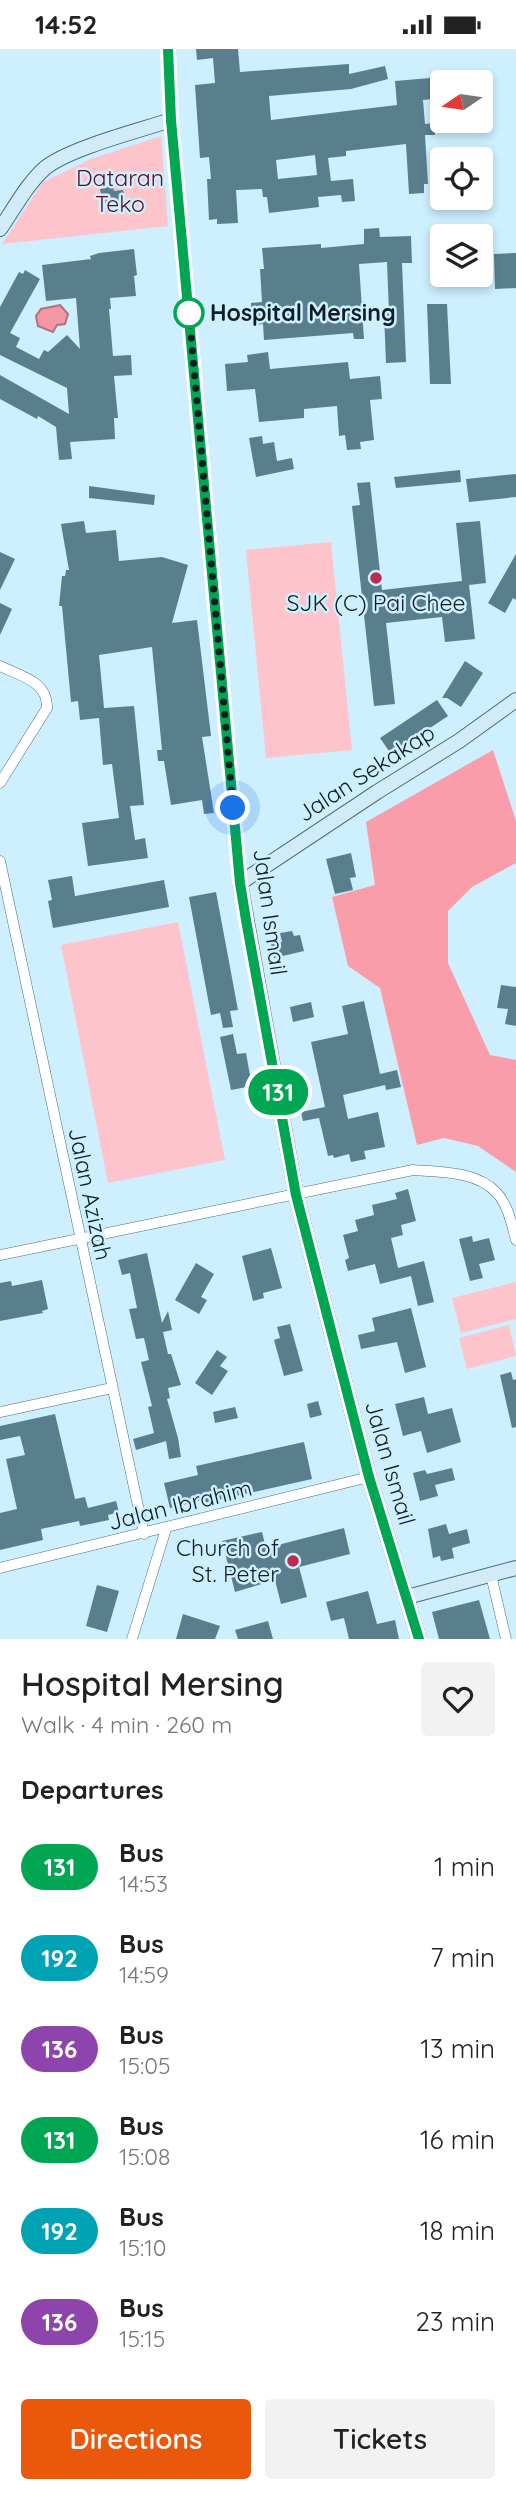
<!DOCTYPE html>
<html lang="en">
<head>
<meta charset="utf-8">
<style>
	body { margin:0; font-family:Quicksand,sans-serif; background:#f2f2f2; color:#222; height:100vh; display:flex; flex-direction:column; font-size:26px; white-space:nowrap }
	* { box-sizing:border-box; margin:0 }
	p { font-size:23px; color:#767676 }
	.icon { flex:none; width:38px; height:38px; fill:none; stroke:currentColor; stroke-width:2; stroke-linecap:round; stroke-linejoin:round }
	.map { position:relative; height:1590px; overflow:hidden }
	.details { display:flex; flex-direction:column; background:#fff; flex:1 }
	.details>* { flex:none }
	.badge { padding:0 14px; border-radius:23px; font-size:24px; line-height:46px }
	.needle { width:46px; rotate:257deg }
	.tools { position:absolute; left:430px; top:21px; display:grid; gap:14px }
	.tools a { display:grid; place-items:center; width:63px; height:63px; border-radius:7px; background:#fff; box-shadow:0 4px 10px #0003; font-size:35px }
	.you { position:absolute; width:35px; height:35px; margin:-18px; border:5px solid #fff; border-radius:50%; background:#1a73e8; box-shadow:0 0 0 10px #1a73e833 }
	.map>.badge { position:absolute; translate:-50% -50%; box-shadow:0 0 0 4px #fff }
	h2 { padding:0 21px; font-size:26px; line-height:63px }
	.round { display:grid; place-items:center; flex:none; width:74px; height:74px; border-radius:7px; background:#f2f2f2 }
	.summary { display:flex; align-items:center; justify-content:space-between; height:119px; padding:0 21px }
	h1 { font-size:33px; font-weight:600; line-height:52px }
	.primary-button { display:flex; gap:14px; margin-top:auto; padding:14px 21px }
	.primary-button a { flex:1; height:80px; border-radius:7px; background:#ea580c; color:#fff; font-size:28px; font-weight:600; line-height:80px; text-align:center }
	.primary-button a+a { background:#f2f2f2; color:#222 }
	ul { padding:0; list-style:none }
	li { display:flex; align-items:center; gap:21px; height:91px; padding:0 21px }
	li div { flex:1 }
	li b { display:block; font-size:26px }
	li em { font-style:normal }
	li .badge { min-width:77px; font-weight:700; text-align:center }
	.status { display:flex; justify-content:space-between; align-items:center; height:49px; padding:0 35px; background:#fff; direction:ltr }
	.status svg { height:19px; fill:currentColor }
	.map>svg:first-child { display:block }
	.green { fill:#fdc5cb }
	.forest { fill:#fa9daa }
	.water { fill:#f497a4; stroke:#af737e; stroke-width:2 }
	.building { fill:#597f8f; fill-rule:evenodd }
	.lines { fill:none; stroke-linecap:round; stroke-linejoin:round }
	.street-casing { stroke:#486d7d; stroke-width:11 }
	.secondary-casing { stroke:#486d7d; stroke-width:16 }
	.street { stroke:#fff; stroke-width:10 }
	.secondary { stroke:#d2ecf7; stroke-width:14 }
	.line-casing { stroke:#fff; stroke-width:16 }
	.line { stroke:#00a651; stroke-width:10 }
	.walk { stroke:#0e1e24; stroke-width:7; stroke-dasharray:0 12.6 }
	.stop-dot { fill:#fff; stroke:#00a651; stroke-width:3.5 }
	.poi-dot { fill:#bc2c52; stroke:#ceeffe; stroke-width:2.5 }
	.labels { text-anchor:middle; stroke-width:5; stroke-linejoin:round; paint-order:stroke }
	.park-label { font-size:23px; fill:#5d0b23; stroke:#ceeffe }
	.stop-label { font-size:23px; font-weight:bold; fill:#0e1e24; stroke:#ceeffe; text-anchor:start }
	.poi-label { font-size:23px; fill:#0e1e24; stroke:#ceeffe }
	.street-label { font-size:23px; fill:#0e1e24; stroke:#ceeffe }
</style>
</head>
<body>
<div class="status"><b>14:52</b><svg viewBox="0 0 49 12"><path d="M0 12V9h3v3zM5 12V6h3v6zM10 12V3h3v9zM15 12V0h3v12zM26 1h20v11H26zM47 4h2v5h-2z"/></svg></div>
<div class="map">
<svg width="516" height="1590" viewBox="0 0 516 1590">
	<rect width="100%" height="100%" fill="#ceeffe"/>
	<g class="green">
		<path d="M161,87L168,177L2,195L43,133L91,110Z"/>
		<path d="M331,493L352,701L266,709L246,501Z"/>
		<path d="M178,873L225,1111L108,1134L61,896Z"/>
		<path d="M516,1233V1270L461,1284L452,1249Z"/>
		<path d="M509,1276L516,1307L467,1320L459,1289Z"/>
	</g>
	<path class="forest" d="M493,701L516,772V814L472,838L448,862V914L490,1006L516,1011V1123L478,1097L444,1089L417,1096L380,939L348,917L332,848L375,836L366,773Z"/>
	<path class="water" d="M60,256L68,265L65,275L57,276L53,283L38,277L36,267L41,260Z"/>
	<g class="building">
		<path d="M196,0H238L240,23L349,15V25L385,17L388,30L351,40L269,47L271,71L397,56L395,32L430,29L432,50L423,51L425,75L434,74L435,86H425L428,135H424V144L409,145L406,95L346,102V107L328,109L331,132L353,130L355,152L342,153L341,146L318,148L319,158L269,164L267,148H263L262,140L236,141L238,174L217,175V170L209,171L207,130H211L209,108L200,109L195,36L215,34L213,9L197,11ZM315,106L317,126L278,130L276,111Z"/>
		<path d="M113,137L114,142L123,141L126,155L104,160L100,140Z"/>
		<path d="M379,179L380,188L411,187L412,214H402L406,313L386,314L384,264H389L387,213L359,215L364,290H354L353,284L264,291L263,275L253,276L251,254L262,253L260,220H264L262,199L321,195V199L364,195V180Z"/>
		<path d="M134,200L137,226L134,227L136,247L110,249L111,260H109L113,307L131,306L132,326L114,327L118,369H114L115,390L70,393L72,410L59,411L56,378L38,367L37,370L0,350V326L69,365L67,339L0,306V258L19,223L23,225L25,221L40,230L10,284L20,289L16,298L39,310L44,301L48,303L67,286L80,300L76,249L46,252L42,216L91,210L90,207L99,204Z"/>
		<path d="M516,204V239L495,240L494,205Z"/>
		<path d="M427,255H447L451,335H430Z"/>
		<path d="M268,303L270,320L348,313L350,330L380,327L382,350L370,351L374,391L360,393L361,400L347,401L345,386L339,387L337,357L304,360V369L259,373L255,340L227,342L225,315L248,313L247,306Z"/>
		<path d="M262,387L263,395L274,393L277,412L292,409L294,420L256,428L249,389Z"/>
		<path d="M460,421L461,433L396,439L394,428Z"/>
		<path d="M516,425V448L469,453L466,430Z"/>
		<path d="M370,433L382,541L462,532L456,474L480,472L486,534L469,536L475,590L445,593L442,568L386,574L395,655L374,657L352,457L360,456L357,434Z"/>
		<path d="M89,437L155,446L154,456L89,449Z"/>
		<path d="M84,472L86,484L116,481L119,512L162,508L188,516L172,574L197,571L211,687L202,688L214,764L204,765L202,751L171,756L164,712H158L157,701H162L152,598L99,606L104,659L134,657L144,756L130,757L135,791L145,789L148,809L88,817L82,774L119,769L112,715L103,716L99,669L80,671L78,652L71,653L62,557H59L62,527H65L66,521H69L61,475Z"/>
		<path d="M0,503L15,510L0,541Z"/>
		<path d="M516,505V551L513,549L505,564L488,554Z"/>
		<path d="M0,554L12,560L0,586Z"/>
		<path d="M465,612L483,624L461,658L447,649H442Z"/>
		<path d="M437,651L448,667L391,705L380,689Z"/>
		<path d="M351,804L356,828L350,829L353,841L335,845L326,810Z"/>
		<path d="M72,827L75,847L164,831L169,858L53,879L48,852L52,851L48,831Z"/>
		<path d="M216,843L238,961L230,962L233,978L223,979L220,964L211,966L189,848Z"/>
		<path d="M292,882L294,887L300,886L304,902L274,909L271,895L282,893L280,884Z"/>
		<path d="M501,936L516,938V977L505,975L508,960L497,959Z"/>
		<path d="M364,952L380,1025L397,1021L401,1038L386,1041L385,1036L343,1046L348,1070L378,1063L385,1098L364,1102L366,1110L351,1113L349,1105L334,1109L333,1106L328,1107L319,1069L303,1072L301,1063L325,1058L311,993L348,985L342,957Z"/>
		<path d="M311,953L314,968L293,973L290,958Z"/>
		<path d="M233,985L237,1005L246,1004L252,1037L231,1041L220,988Z"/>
		<path d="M408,1140L416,1172L401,1176L403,1186L391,1189L398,1219L424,1212L434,1253L418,1257L411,1227L380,1235L375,1215L348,1222L345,1211L349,1209L343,1186L358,1182L355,1171L374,1166L372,1156L397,1150L395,1144Z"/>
		<path d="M472,1187L473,1193L489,1189L495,1211L479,1215L483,1229L470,1232L459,1190Z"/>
		<path d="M271,1199L282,1239L263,1244L264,1249L253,1252L242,1207Z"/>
		<path d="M147,1204L162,1274L168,1262L172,1281L163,1283L168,1305H171L181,1336L168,1339L170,1349L167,1350L178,1389L181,1408L169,1410L166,1392L136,1401L133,1390L154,1384L148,1358L152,1357L141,1313L149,1311L144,1289L136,1290L129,1260L137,1259L130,1224L122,1226L118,1211Z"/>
		<path d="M196,1214L214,1225L201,1248L207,1251L199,1265L175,1251Z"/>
		<path d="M42,1231L48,1260L42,1262L43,1264L0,1272V1234L11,1232L12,1237Z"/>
		<path d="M411,1259L426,1318L405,1324L397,1293L361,1300L358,1286L375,1282L372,1269Z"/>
		<path d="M290,1275L303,1322L284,1327L274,1291L280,1289L277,1278Z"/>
		<path d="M217,1301L227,1308L220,1317L228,1322L212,1346L195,1334Z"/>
		<path d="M511,1323L513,1331L516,1330V1378L512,1379L500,1326Z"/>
		<path d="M424,1348L428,1365L452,1359L461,1393L427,1404L421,1382L403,1387L395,1355Z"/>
		<path d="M318,1352L322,1366L310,1369L307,1355Z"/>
		<path d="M235,1358L238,1369L215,1374L213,1363Z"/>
		<path d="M55,1365L75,1450L85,1448L88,1459L116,1452L119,1463L108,1466L109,1471L80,1477L79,1472L41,1480L43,1491L0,1501V1464L17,1460L6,1410L25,1406L20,1387L0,1391V1377Z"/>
		<path d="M304,1393L312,1430L204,1454L203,1451L170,1459L164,1434L198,1426L196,1417Z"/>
		<path d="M452,1419L455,1431L435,1436L438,1447L420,1452L413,1424L425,1421L427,1425Z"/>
		<path d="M446,1475L449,1485L467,1480L470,1494L452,1499L454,1509L441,1512L440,1507L433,1509L428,1480Z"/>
		<path d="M344,1479L350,1505L299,1518L307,1548L281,1555L275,1531L235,1543L222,1492L262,1483L266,1499Z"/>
		<path d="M97,1536L119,1542L107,1583L86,1577Z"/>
		<path d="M368,1542L377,1575L395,1571L399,1590H349L344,1569L331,1572L326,1553Z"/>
		<path d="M479,1551L490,1590H439L432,1563Z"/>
		<path d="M183,1565L220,1577L215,1590H176Z"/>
		<path d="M268,1572L273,1590H238L235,1581Z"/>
	</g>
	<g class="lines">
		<g class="street-casing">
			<g id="street">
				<path d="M168,0L171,71L240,834"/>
				<path d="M0,617C20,627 48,632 47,659L0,734"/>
				<path d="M0,812L144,1485"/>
				<path d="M0,1206L413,1121C441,1123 477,1122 497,1144C508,1156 512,1176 516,1191"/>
				<path d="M0,1363L112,1339"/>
				<path d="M0,1519L369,1428"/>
				<path d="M491,1526L506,1590"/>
				<path d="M132,1590L166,1480"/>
			</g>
		</g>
		<g class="secondary-casing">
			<g id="secondary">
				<path d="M0,180C14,160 27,135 45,119C70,99 138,82 171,71"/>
				<path d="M407,1548L516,1519"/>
				<path d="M419,1590L369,1428L296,1146L240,834L377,743L459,692L516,651"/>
			</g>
		</g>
		<use href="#street" class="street"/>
		<use href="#secondary" class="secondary"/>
	</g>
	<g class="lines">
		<g class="line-casing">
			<path id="line" d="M168,0L171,71L240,834L246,871L296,1146L369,1428L419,1590"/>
		</g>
		<use href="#line" class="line"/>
		<path class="walk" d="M189,264L233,759"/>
	</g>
	<circle class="stop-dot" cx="189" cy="264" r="14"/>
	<g class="poi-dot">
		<circle cx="376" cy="529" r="7"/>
		<circle cx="293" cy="1512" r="7"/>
	</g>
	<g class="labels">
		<g class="park-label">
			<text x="120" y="137">Dataran<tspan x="120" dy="26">Teko</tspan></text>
		</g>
		<g class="stop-label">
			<text x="210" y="272">Hospital Mersing</text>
		</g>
		<g class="poi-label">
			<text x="376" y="562">SJK (C) Pai Chee</text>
			<text x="279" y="1507" text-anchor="end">Church of<tspan x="279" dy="26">St. Peter</tspan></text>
		</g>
		<g class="street-label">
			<text transform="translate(366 724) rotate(-33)" y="8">Jalan Sekakap</text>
			<text transform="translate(270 863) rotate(82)" y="8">Jalan Ismail</text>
			<text transform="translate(90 1145) rotate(78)" y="8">Jalan Azizah</text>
			<text transform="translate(390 1414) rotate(74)" y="8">Jalan Ismail</text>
			<text transform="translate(180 1456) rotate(-14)" y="8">Jalan Ibrahim</text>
		</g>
	</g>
</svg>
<div class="tools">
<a><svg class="needle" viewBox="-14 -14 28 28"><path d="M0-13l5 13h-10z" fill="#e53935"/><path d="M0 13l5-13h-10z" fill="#767676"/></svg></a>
<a><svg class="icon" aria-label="locate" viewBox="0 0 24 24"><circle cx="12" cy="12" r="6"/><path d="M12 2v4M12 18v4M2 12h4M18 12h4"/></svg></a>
<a><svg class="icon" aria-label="layers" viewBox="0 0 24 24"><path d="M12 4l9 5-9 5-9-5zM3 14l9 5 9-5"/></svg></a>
</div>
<div class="you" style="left:233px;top:759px"></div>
<b class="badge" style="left:278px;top:1043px;background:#00a651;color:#fff">131</b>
</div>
<section class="details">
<div class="summary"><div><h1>Hospital Mersing</h1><p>Walk · 4 min · 260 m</p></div><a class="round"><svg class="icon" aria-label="heart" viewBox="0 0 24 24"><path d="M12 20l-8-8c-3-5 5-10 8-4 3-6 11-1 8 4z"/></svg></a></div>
<h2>Departures</h2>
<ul>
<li><span class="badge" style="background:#00a651;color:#fff">131</span><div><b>Bus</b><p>14:53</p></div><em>1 min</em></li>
<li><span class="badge" style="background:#00a3b4;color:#fff">192</span><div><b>Bus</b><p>14:59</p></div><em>7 min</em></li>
<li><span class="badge" style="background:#8e44ad;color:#fff">136</span><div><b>Bus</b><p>15:05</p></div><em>13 min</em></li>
<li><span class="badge" style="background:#00a651;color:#fff">131</span><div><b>Bus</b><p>15:08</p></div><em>16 min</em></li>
<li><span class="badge" style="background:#00a3b4;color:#fff">192</span><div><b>Bus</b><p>15:10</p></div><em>18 min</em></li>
<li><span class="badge" style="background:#8e44ad;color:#fff">136</span><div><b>Bus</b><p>15:15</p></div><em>23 min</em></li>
</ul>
<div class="primary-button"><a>Directions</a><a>Tickets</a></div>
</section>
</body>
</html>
